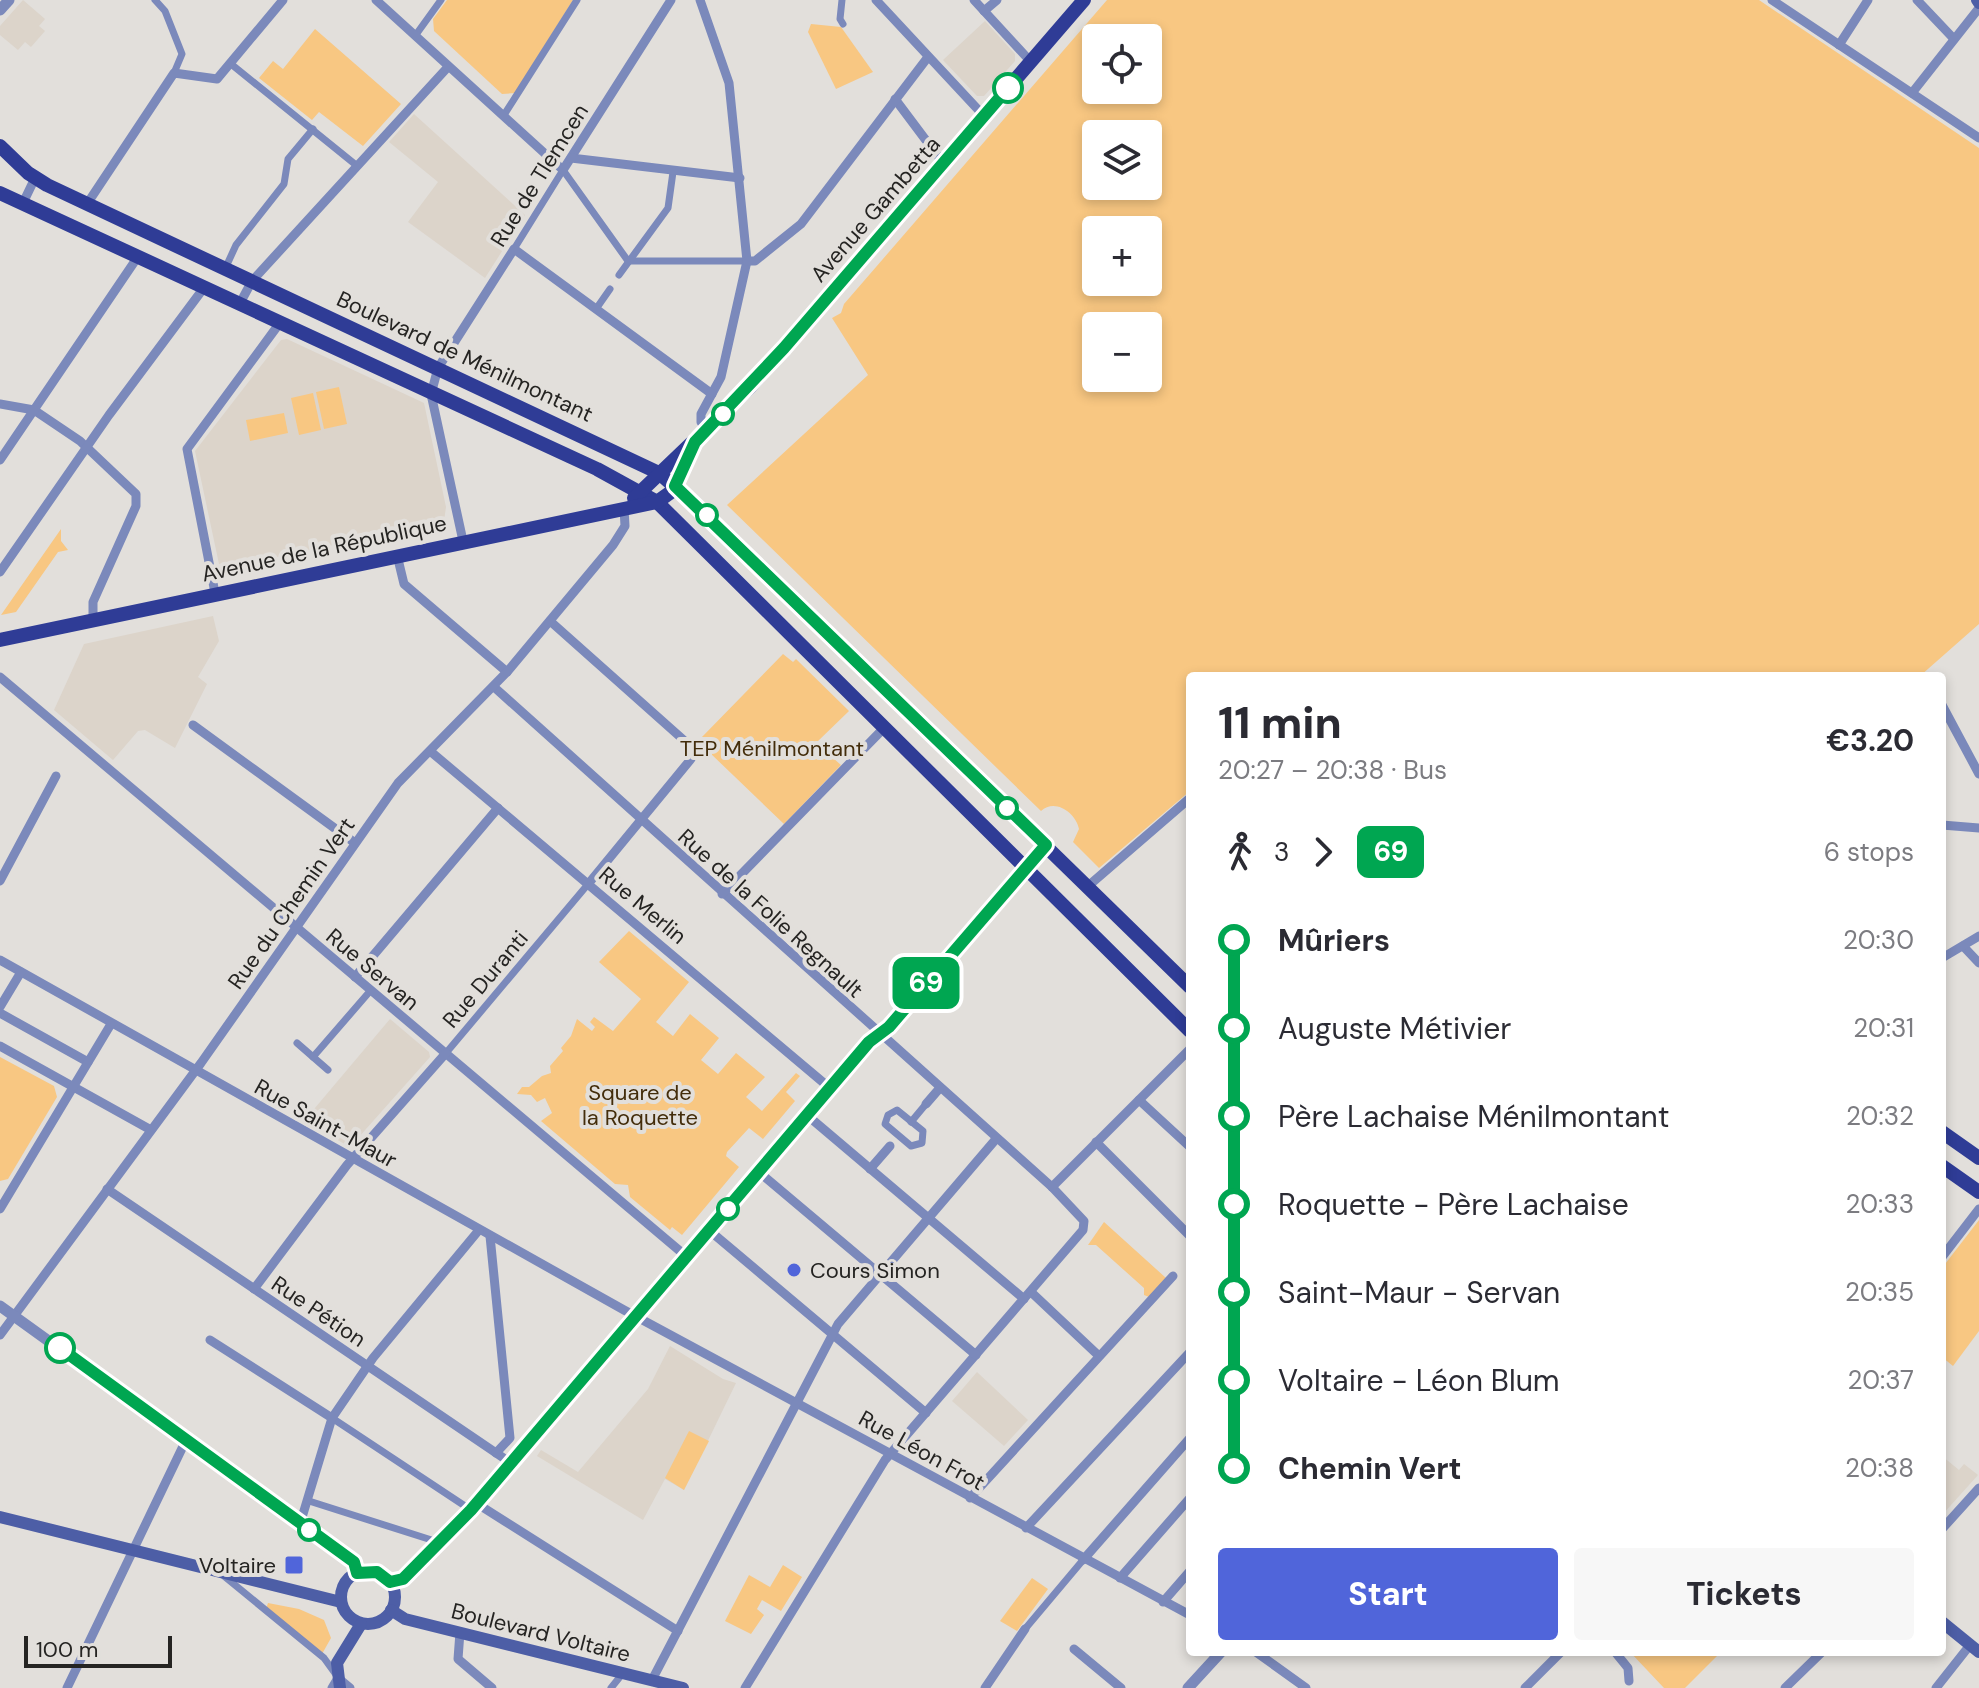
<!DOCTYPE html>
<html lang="en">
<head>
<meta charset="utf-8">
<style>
	body { margin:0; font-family:"DM Sans",sans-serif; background:#f7f7f7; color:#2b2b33; height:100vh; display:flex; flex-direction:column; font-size:30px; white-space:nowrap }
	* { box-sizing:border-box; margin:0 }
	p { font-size:26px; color:#7c7c81 }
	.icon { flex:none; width:44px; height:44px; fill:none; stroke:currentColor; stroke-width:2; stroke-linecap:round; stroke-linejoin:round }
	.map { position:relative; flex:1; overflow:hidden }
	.details { position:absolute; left:1186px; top:672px; width:760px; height:984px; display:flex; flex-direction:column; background:#fff; border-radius:8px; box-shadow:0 4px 12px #0003 }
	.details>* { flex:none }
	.badge { padding:0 16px; border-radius:12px; font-size:28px; line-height:52px }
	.tools { position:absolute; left:1082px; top:24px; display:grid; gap:16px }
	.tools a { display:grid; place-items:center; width:80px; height:80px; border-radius:8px; background:#fff; box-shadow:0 4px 12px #0003; font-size:40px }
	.scale { position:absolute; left:24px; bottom:20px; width:148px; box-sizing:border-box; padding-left:8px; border:4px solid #252422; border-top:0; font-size:22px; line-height:28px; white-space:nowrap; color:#252422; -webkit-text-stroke:6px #e2dfdb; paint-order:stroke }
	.map>.badge { position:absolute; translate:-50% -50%; box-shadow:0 0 0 4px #fff }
	.legs { display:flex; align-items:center; gap:12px; height:88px; padding:0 32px; font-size:26px }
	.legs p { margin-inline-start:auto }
	.headline { display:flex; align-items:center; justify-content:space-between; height:136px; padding:0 32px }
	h1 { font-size:44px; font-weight:800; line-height:60px }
	.cta { display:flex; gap:16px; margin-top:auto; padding:16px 32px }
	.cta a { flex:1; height:92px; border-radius:8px; background:#5065da; color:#fff; font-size:32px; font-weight:800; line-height:92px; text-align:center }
	.cta a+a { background:#f7f7f7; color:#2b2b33 }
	ul { padding:0 32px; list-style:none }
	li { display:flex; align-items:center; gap:28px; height:88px; font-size:30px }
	li i { display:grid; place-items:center; width:12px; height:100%; margin:0 10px; background:currentColor }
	li i::after { content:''; width:20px; height:20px; margin:-10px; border:6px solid; border-radius:50%; background:#fff }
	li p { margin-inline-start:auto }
	li:first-child i { background:linear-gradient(#0000 50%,currentColor 0) }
	li:last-child i { background:linear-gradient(currentColor 50%,#0000 0) }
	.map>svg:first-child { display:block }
	.built { fill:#dcd4ca }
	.green { fill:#f8c782; fill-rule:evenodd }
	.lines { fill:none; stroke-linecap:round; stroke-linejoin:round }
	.pedestrian { stroke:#7b89bb; stroke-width:7 }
	.minor { stroke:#7b89bb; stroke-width:9 }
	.tertiary { stroke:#7b89bb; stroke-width:11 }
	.secondary { stroke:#4d5ea6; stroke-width:12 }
	.primary { stroke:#2f3c96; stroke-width:14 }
	.line-1-casing { stroke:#fff; stroke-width:18 }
	.line-1 { stroke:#00a651; stroke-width:12 }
	.stop-1-dot { fill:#fff; stroke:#00a651; stroke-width:4 }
	.poi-dot { fill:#5065da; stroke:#e2dfdb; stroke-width:3 }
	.labels { text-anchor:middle; stroke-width:8; stroke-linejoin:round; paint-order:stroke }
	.street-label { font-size:22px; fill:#252422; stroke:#e2dfdb }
	.park-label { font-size:22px; fill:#432d0b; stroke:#e2dfdb }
	.poi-label { font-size:22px; fill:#252422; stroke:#e2dfdb; text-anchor:start }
</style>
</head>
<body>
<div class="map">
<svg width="1979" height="1688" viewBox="0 0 1979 1688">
	<rect width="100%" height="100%" fill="#e2dfdb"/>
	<g class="built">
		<path d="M23,0L45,19L39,26L45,31L31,47L25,42L18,50L0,35V26Z"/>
		<path d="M985,21L1015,54V61L984,96H977L943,60Z"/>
		<path d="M414,114L525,215L485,278L408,222L438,182L389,142Z"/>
		<path d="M287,339L424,403L446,507L444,521L232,567L219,564L195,451L281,340Z"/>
		<path d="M213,616L219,641L198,677L207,684L175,748L145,730L138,731L113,760L54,710L84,644Z"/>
		<path d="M390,1019L429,1052L430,1057L350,1147L304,1121Z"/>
		<path d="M670,1346L723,1379L736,1383L684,1490L665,1479L643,1520L537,1456L541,1450L578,1472L648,1389Z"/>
		<path d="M977,1372L1028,1420L1004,1446L952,1401Z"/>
		<path d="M1942,1456L1959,1470L1964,1464L1978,1475L1942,1515Z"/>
	</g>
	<g class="green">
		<path d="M447,0H573L515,93L502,94L434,31L433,19Z"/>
		<path d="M1107,0H1759L1979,148V624L1920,676H1190V791L1099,868L1073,842L1079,829C1076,813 1055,798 1041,811L727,505L868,375L832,318L841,313L844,304ZM1148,38V90H1096V38ZM1148,134V186H1096V134ZM1096,230H1148V282H1096ZM1148,326V378H1096V326Z"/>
		<path d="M811,24L841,27L873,72L836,89L808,32Z"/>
		<path d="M315,29L401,104L363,146L319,112L312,120L259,78L273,61L283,69Z"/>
		<path d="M339,387L347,424L324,429L316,392Z"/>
		<path d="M313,393L321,430L299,435L291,398Z"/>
		<path d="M284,413L288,433L250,441L246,420Z"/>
		<path d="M61,529V541L68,550L58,552L16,612L1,615Z"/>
		<path d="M783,654L793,662L796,659L849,711L816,743L841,765L784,824L709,752L712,748L701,738Z"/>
		<path d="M629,931L689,982L656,1022L673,1036L690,1014L719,1038L701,1060L718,1074L736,1053L765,1077L746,1097L762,1111L796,1073L800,1076L786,1092L795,1101L763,1139L749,1128L727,1152L726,1156L739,1167L682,1235L672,1227L670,1230L630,1197L628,1185L615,1184L541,1121L552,1113L545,1098L537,1102L531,1095L517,1094L522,1087H529L542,1076L551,1073L550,1066L563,1051L561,1048L571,1036L577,1019L592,1031L595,1027L590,1022L594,1017L613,1031L641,999L599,962Z"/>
		<path d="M0,1057L54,1086L57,1097L8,1179L0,1181Z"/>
		<path d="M1979,1220V1331L1953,1366L1942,1357V1268Z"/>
		<path d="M1104,1222L1166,1278L1149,1297L1144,1295V1288L1096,1245H1088Z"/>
		<path d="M689,1431L709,1441L684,1490L665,1478Z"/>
		<path d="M783,1565L802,1577L781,1611L762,1600L757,1609L764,1615L751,1634L725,1621L749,1575L770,1587Z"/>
		<path d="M1032,1578L1048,1589L1017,1631L1000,1621Z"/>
		<path d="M268,1603L299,1609L324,1620L331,1638L322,1654L266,1609Z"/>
		<path d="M1630,1652H1721L1685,1688H1664Z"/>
	</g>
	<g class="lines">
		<g class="pedestrian">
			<path d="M155,0L165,11L182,54L174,73"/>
			<path d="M842,0L840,19L843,24"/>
			<path d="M415,36L441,0"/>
			<path d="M231,64L356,165"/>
			<path d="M504,115L577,0"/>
			<path d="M514,249L563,170L628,261H747"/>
			<path d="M225,269L236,245L284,184L288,159L313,129"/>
			<path d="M619,275L668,208L673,172"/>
			<path d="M596,309L610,289"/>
			<path d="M297,1043L328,1070"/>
			<path d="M446,1053L589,883"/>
			<path d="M313,1057L371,990"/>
			<path d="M897,1110L923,1131L922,1143L911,1146L885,1124L888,1115Z"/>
			<path d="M911,1122L926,1104"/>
			<path d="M332,1418L471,1510"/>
			<path d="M309,1501L441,1543"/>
			<path d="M224,1576L324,1658L337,1676"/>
			<path d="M1025,1629L1083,1560"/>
			<path d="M611,1688L623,1673"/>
		</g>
		<g class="minor">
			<path d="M376,0L563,170L671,0"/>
			<path d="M700,0L729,83L747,261L721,377L701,414V422L707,430"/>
			<path d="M876,0L984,116"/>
			<path d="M974,0L1031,62"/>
			<path d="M1772,0L1979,138"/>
			<path d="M1917,0L1954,39"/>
			<path d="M984,11L997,0"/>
			<path d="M1839,45L1868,0"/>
			<path d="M1912,93L1979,8"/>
			<path d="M895,99L943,163"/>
			<path d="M571,158L740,178"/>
			<path d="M23,203L35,178"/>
			<path d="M87,204L174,73L217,79L283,0"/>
			<path d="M747,261H755L801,224L928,57"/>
			<path d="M239,305L252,281L447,68"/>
			<path d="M0,404L34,410L80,441L136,494V506L93,602V618"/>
			<path d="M0,460L137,258"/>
			<path d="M463,541L431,394L438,368L514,249L712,394"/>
			<path d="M397,555L404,584L507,672"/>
			<path d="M0,572L109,415L203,289"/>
			<path d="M215,593L187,449L279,324"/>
			<path d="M550,621L687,743L691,759L589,883"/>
			<path d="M0,677L687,1257"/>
			<path d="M494,687L1052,1187L1084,1221L1083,1230L885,1460L745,1688"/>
			<path d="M1942,705L1979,774"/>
			<path d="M193,725L355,843"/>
			<path d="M430,751L831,1089"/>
			<path d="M1942,825L1979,828"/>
			<path d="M0,881L56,776"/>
			<path d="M1087,887L1190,798"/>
			<path d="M722,894L884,728"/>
			<path d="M1963,946L1979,963"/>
			<path d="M1942,958L1979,936"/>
			<path d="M0,960L624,1310L1190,1615"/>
			<path d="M355,977L498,808"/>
			<path d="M0,1007L21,972"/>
			<path d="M0,1013L88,1062"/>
			<path d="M0,1046L151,1130"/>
			<path d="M1139,1100L1190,1147"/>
			<path d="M926,1104L939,1089"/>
			<path d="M808,1116L1024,1299"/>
			<path d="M1096,1142L1190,1236"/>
			<path d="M870,1169L890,1146"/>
			<path d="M759,1172L976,1355"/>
			<path d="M1052,1187L1190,1049"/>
			<path d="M107,1189L511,1463"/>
			<path d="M0,1209L111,1024"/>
			<path d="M710,1231L926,1413"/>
			<path d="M490,1236L510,1438L496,1453"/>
			<path d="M1942,1257L1979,1209"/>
			<path d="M254,1289L347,1165L446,1053"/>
			<path d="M1031,1292L1099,1356"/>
			<path d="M0,1335L201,1063L398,783L507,672L613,545L625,526L624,508"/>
			<path d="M210,1340L332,1418"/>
			<path d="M970,1498L1173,1276"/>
			<path d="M476,1503L678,1631"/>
			<path d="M300,1524L332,1418L373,1358L479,1230"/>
			<path d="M1026,1528L1190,1352"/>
			<path d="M1942,1529L1979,1488"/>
			<path d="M1083,1560L1190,1438"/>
			<path d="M1120,1578L1190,1498"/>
			<path d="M1163,1602L1190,1571"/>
			<path d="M460,1632L458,1659L492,1688"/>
			<path d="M1074,1649L1121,1688"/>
			<path d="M1256,1652L1306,1688"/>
			<path d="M1615,1652L1628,1668L1629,1681"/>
			<path d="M652,1680L838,1324L996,1139"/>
			<path d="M67,1688L186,1440"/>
			<path d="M332,1688L338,1678L350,1688"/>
			<path d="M985,1688L1025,1629"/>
			<path d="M1525,1688L1561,1652"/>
			<path d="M1785,1688L1822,1652"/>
			<path d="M1936,1688L1970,1645"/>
		</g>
		<g class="tertiary">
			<path d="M0,10L9,0"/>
			<path d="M0,1306L348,1557L357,1573"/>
			<path d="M390,1582L403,1579L446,1538L869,1042L889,1027L1046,845"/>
			<path d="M1188,1688L1221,1652"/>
		</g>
		<g class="secondary">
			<path d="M1977,0L1979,3"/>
			<path d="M0,1517L341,1602"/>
			<circle cx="368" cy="1597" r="27"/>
			<path d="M391,1610L405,1619L683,1688"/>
			<path d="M1942,1622L1979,1652"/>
			<path d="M340,1688L337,1663L361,1624"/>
		</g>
		<g class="primary">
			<path d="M0,146L28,173L47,185L659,473L700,509L1190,987"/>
			<path d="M0,193L597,469L657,502L1190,1031"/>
			<path d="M634,498L750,387L1084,0"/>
			<path d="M0,640L657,502L671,492L695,442"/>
			<path d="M1942,1132L1979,1158"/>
			<path d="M1942,1166L1979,1192"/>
		</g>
	</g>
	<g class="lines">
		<g class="line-1-casing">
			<path id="line-1" d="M60,1348L354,1562L357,1573L377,1572L390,1582L403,1579L471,1510L869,1042L889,1027L1046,845L675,486L695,442L784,348L1008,88"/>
		</g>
		<use href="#line-1" class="line-1"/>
	</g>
	<g class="stop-1-dot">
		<circle cx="1008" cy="88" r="14"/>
		<circle cx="723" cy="414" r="10"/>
		<circle cx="707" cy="515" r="10"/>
		<circle cx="1007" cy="808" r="10"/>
		<circle cx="728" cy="1209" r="10"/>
		<circle cx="60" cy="1348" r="14"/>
		<circle cx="309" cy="1530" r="10"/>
	</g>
	<g class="poi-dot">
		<circle cx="794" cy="1270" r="8"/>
		<rect x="284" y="1555" width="20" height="20" rx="4"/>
	</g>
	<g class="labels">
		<g class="street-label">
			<text transform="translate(539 175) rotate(-58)" y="8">Rue de Tlemcen</text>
			<text transform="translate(875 209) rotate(-49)" y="8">Avenue Gambetta</text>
			<text transform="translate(465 356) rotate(25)" y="8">Boulevard de Ménilmontant</text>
			<text transform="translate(324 548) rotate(-12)" y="8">Avenue de la République</text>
			<text transform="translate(291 903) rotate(-55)" y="8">Rue du Chemin Vert</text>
			<text transform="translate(643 905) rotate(40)" y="8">Rue Merlin</text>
			<text transform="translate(771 913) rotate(42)" y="8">Rue de la Folie Regnault</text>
			<text transform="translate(373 969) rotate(40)" y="8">Rue Servan</text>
			<text transform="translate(485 979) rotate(-50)" y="8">Rue Duranti</text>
			<text transform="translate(326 1123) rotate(29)" y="8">Rue Saint-Maur</text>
			<text transform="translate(319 1311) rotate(34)" y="8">Rue Pétion</text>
			<text transform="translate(922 1450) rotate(29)" y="8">Rue Léon Frot</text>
			<text transform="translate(541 1632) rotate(14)" y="8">Boulevard Voltaire</text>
		</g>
		<g class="park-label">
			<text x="772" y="756">TEP Ménilmontant</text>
			<text x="640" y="1100">Square de<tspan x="640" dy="25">la Roquette</tspan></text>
		</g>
		<g class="poi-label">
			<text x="810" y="1278">Cours Simon</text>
			<text x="276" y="1573" text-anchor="end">Voltaire</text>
		</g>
	</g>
</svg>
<div class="tools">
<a><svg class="icon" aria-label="locate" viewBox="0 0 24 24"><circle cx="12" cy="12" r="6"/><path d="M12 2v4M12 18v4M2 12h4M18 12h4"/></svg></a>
<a><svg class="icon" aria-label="layers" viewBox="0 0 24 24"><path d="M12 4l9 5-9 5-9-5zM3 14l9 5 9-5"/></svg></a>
<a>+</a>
<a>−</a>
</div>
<div class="scale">100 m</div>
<b class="badge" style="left:926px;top:983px;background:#00a651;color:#fff">69</b>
<section class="details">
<div class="headline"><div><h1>11 min</h1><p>20:27 – 20:38 · Bus</p></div><b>€3.20</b></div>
<div class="legs"><svg class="icon" aria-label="walk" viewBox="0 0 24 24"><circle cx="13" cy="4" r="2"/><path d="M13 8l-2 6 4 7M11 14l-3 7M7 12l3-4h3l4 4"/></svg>3<svg class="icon" aria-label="forward" viewBox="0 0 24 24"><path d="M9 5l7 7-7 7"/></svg><b class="badge" style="background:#00a651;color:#fff">69</b><p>6 stops</p></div>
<ul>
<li><i style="color:#00a651"></i><b>Mûriers</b><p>20:30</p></li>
<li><i style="color:#00a651"></i><span>Auguste Métivier</span><p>20:31</p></li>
<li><i style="color:#00a651"></i><span>Père Lachaise Ménilmontant</span><p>20:32</p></li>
<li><i style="color:#00a651"></i><span>Roquette - Père Lachaise</span><p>20:33</p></li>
<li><i style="color:#00a651"></i><span>Saint-Maur - Servan</span><p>20:35</p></li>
<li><i style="color:#00a651"></i><span>Voltaire - Léon Blum</span><p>20:37</p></li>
<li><i style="color:#00a651"></i><b>Chemin Vert</b><p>20:38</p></li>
</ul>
<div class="cta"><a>Start</a><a>Tickets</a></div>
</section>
</div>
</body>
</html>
